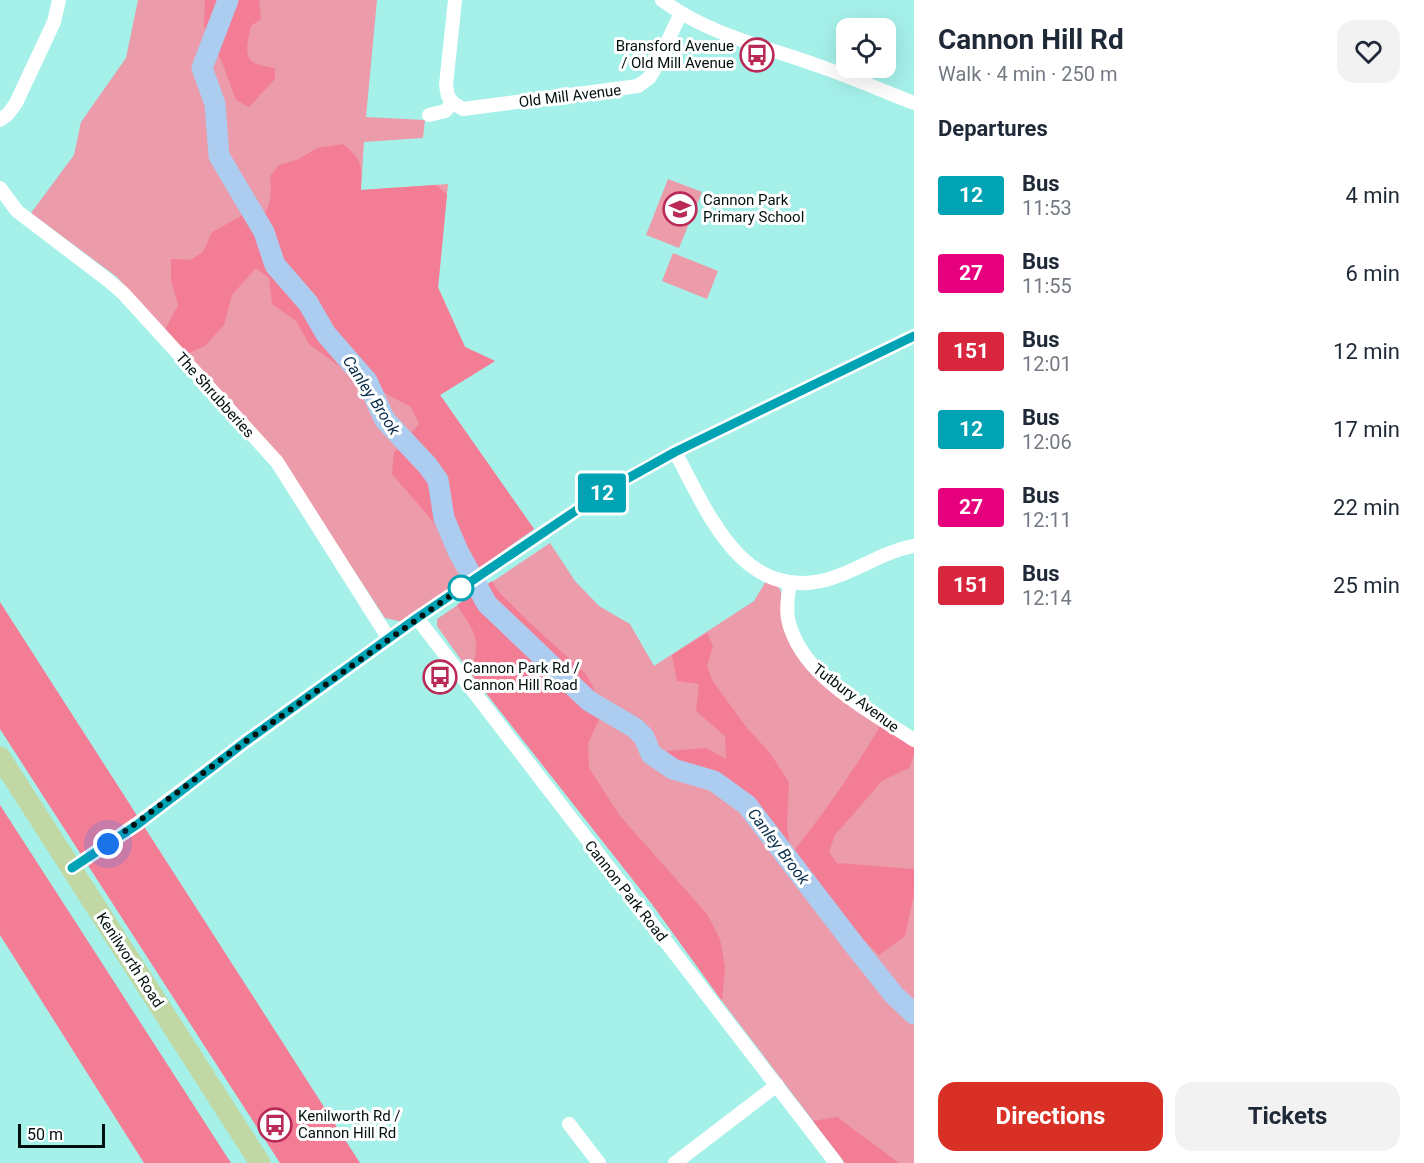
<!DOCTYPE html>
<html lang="en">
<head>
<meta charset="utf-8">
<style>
	body { margin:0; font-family:Roboto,sans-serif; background:#f2f2f3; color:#1f2937; height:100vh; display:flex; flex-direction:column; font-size:22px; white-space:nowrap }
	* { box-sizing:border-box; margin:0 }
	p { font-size:20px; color:#747a83 }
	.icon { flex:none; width:33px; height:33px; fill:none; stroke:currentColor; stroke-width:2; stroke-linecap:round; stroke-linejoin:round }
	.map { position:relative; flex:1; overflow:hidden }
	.panel { display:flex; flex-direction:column; background:#fff; width:510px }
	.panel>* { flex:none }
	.badge { padding:0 12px; border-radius:4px; font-size:21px; line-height:39px }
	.buttons { position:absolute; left:836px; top:18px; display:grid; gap:12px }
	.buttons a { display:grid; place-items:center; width:60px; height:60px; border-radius:12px; background:#fff; box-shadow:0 6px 24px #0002; font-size:30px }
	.scale { position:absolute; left:18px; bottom:15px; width:87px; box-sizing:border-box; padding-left:6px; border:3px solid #00110f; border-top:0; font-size:16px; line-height:21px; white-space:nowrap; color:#00110f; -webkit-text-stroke:4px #fff; paint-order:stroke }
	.you { position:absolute; width:30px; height:30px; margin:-15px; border:4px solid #fff; border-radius:50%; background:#1a73e8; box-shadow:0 0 0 9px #1a73e833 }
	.map>.badge { position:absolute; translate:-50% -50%; box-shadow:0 0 0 3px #fff }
	h2 { padding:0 24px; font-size:22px; line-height:54px }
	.round { display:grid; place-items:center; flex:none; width:63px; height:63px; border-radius:18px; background:#f2f2f3 }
	.head { display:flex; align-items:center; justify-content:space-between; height:102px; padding:0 24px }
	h1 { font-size:28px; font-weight:700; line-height:45px }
	.primary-button { display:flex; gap:12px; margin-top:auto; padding:12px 24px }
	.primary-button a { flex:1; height:69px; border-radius:18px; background:#d93025; color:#fff; font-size:24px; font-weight:700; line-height:69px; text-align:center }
	.primary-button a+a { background:#f2f2f3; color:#1f2937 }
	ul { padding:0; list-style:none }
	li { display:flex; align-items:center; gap:18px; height:78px; padding:0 24px }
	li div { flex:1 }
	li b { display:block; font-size:22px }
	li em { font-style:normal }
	li .badge { min-width:66px; font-weight:700; text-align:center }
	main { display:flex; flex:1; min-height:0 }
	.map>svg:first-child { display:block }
	.green { fill:#eb9ba9 }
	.forest { fill:#f47d96 }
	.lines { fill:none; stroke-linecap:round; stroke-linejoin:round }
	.river { stroke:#accdef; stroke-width:21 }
	.minor { stroke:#fff; stroke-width:14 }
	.primary { stroke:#c1d7a4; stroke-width:21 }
	.line-casing { stroke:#fff; stroke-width:14 }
	.line { stroke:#00a3b4; stroke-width:9 }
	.walk { stroke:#00110f; stroke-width:6; stroke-dasharray:0 10.8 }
	.stop-dot { fill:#fff; stroke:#00a3b4; stroke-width:3 }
	.labels { text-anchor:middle; stroke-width:6; stroke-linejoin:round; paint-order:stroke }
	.poi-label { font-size:15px; fill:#00110f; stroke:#fff; text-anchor:start }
	.street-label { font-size:15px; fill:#00110f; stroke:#fff }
	.water-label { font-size:16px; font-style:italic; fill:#082e4d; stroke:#fff }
</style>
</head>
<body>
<main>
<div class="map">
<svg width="914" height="1163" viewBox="0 0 914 1163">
	<rect width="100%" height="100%" fill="#a5f1ea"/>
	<g class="green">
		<path d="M138,0H377L366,117L425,120L423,138L364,142L361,190L448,184L438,287L465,347L495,361L440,395L534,529L403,622L385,618L280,457L117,277L31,213L74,155L81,122L126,58Z"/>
		<path d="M668,179L702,192L679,248L646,235Z"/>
		<path d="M673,253L718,271L707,299L662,281Z"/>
		<path d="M550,543L575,581L599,606L630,624L654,666L754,601L766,581C770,582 775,584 778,587C789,599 789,637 796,653C810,684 884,727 914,747V1163H845L722,1001L652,904L471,674L437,626V619Z"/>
	</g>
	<g class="forest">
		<path d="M205,0H259L261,19L251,26C245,55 242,64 275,68V79L249,107L236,100L222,62L204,26Z"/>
		<path d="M343,144C364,162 361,165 361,190L436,185L447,194L438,288L465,347L495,361L440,395L534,529L479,568L462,547L435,524L392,474L394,453L419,424L411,407L351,375L309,344L296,321L272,304L269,278L256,268L232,295L224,325L205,346L187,354L165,330L178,305L171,280V259L190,260L203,252L212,232L243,215L255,225C271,207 272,201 270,176L279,165L299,159L317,148Z"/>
		<path d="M492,581L498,591L530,623L586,674L594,689L599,719L588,744L589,768L620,816L707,914L720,939L725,967L722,1001L652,904L471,674C481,636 476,635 457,605Z"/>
		<path d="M0,602L360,1163H280L0,729Z"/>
		<path d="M707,633L713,646L707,666L712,680L747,728L770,753L789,782L787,826L790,847L746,792L707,771L674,761L667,751L706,748L726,759L725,736L696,711L699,684L677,681L672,655Z"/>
		<path d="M881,725L914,747V755L909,768L882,781L835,835L829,852L837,863L914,869V894L905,936L879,955L860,936L792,853C825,812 854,770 881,725Z"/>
		<path d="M0,805L231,1163H144L0,935Z"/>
		<path d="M837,1117L899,1163H845L813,1121Z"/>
	</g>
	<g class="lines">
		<path class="river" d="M228,0L202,68L215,104L219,156L264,232L275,265L308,303L326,334L367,381L385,420L428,466L438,480L444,518L458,551L487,604L589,701L635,728L644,737L651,754L673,769L714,781L747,805L855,946L894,995L914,1014"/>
		<g class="minor">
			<path d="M662,0C708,35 767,47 819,66C851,77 883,91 914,103"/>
			<path d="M453,103L448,96L446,85L455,0"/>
			<path d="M429,115L445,111L453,103L463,109L638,86L649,78L654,70L681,13"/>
			<path d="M0,120L8,114L16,103L54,22L59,0"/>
			<path d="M0,188L17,211L109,281L123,293L277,462L389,639"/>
			<path d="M675,452C708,512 742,604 829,579C860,570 881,552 914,546"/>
			<path d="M790,582C788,594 786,607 788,619C800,676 869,710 914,740"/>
			<path d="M417,618L836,1163"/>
			<path d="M72,868L138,823L245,742L417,618L605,491L675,452L914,336"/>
			<path d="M569,1124L599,1163"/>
			<path d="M675,1163L777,1085"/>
		</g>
		<path class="primary" d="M0,757L260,1163"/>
	</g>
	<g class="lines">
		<g class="line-casing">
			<path id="line" d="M72,868L138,824L245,742L417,618L605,491L675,452L914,336"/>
		</g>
		<use href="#line" class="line"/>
		<path class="walk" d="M108,844L245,742L461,588"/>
	</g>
	<defs>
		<g id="bus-ring" transform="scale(1.725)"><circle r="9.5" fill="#fff" stroke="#ba2a56" stroke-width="1.5"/><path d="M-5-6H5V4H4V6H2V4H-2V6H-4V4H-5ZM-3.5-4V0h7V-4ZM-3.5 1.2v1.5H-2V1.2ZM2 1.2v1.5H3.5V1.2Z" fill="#ba2a56"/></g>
		<g id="school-ring" transform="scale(1.725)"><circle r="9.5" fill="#fff" stroke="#ba2a56" stroke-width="1.5"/><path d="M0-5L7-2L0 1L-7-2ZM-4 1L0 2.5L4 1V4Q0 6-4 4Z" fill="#ba2a56"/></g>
	</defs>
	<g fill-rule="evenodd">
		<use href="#bus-ring" x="757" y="55"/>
		<use href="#school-ring" x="680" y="209"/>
		<use href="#bus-ring" x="440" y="677"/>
		<use href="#bus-ring" x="275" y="1125"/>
	</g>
	<circle class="stop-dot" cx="461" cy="588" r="12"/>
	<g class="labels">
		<g class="poi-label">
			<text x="734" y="51" text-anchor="end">Bransford Avenue<tspan x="734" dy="17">/ Old Mill Avenue</tspan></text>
			<text x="703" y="205">Cannon Park<tspan x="703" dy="17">Primary School</tspan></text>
			<text x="463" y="673">Cannon Park Rd /<tspan x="463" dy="17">Cannon Hill Road</tspan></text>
			<text x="298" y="1121">Kenilworth Rd /<tspan x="298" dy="17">Cannon Hill Rd</tspan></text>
		</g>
		<g class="street-label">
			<text transform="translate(570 96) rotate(-7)" y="5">Old Mill Avenue</text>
			<text transform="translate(215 395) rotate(48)" y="5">The Shrubberies</text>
			<text transform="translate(856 698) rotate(37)" y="5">Tutbury Avenue</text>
			<text transform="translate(626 891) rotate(52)" y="5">Cannon Park Road</text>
			<text transform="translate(130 960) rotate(57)" y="5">Kenilworth Road</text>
		</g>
		<g class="water-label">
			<text transform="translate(372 395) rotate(57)" y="6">Canley Brook</text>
			<text transform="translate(779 846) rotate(53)" y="6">Canley Brook</text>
		</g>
	</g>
</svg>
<div class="buttons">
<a><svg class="icon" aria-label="locate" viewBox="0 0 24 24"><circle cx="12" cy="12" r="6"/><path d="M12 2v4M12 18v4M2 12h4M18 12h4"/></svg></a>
</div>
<div class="scale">50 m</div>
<div class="you" style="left:108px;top:844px"></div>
<b class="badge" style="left:602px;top:493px;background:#00a3b4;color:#fff">12</b>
</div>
<section class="panel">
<div class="head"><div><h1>Cannon Hill Rd</h1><p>Walk · 4 min · 250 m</p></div><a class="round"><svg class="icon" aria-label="heart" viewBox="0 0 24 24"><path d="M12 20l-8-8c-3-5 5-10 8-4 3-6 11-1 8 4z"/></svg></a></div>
<h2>Departures</h2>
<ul>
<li><span class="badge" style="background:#00a3b4;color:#fff">12</span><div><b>Bus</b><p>11:53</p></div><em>4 min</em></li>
<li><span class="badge" style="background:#e6007e;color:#fff">27</span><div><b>Bus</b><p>11:55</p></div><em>6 min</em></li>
<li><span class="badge" style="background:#d7263d;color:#fff">151</span><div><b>Bus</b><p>12:01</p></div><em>12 min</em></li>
<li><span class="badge" style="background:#00a3b4;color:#fff">12</span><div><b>Bus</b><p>12:06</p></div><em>17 min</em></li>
<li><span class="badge" style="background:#e6007e;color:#fff">27</span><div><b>Bus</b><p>12:11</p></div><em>22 min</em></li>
<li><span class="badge" style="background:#d7263d;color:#fff">151</span><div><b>Bus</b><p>12:14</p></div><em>25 min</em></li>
</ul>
<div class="primary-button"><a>Directions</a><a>Tickets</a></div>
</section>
</main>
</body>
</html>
